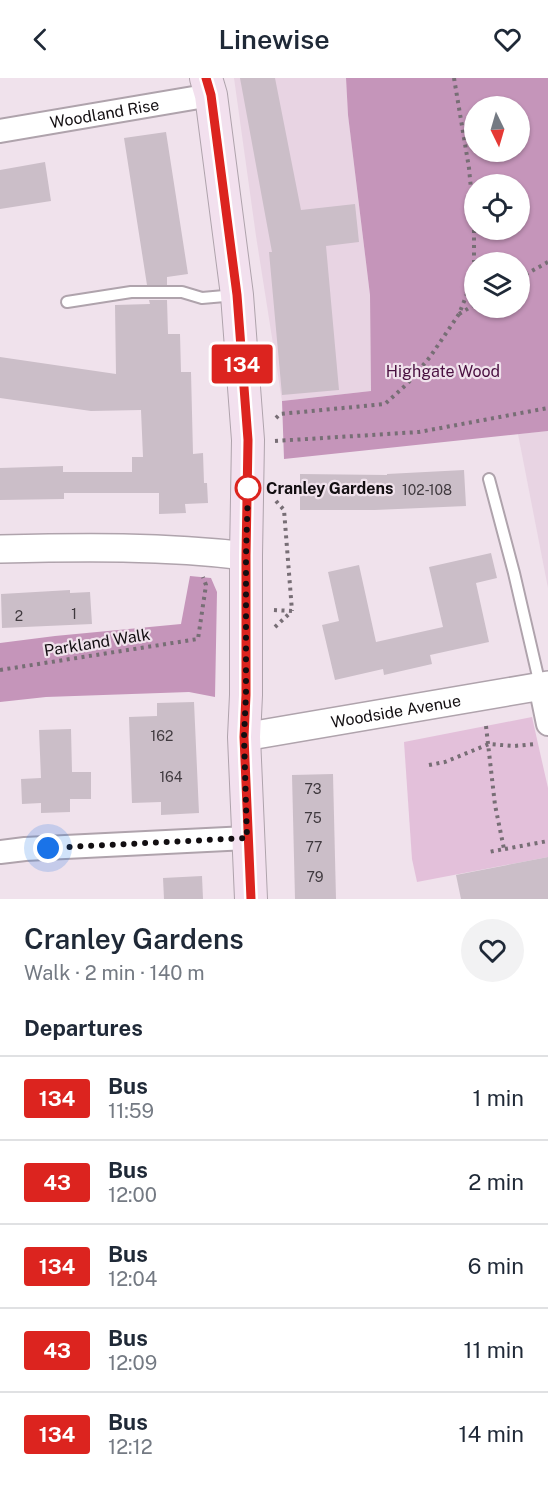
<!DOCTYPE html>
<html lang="en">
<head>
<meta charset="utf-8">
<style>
	body { margin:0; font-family:"Public Sans",sans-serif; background:#f2f2f3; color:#1f2937; height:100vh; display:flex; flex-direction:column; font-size:22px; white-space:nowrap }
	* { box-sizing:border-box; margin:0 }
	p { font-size:20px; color:#747a83 }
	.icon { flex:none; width:33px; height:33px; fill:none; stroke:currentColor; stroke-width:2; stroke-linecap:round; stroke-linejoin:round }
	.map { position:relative; height:821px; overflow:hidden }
	.details { display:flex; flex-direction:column; background:#fff; flex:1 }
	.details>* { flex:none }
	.badge { padding:0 12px; border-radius:4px; font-size:21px; line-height:39px }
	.needle { width:39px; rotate:175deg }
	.tools { position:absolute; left:464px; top:18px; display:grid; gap:12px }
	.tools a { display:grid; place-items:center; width:66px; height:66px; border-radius:50%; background:#fff; box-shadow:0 2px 4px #0004; font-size:30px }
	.you { position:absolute; width:30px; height:30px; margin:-15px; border:4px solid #fff; border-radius:50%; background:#1a73e8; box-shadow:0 0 0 9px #1a73e833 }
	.map>.badge { position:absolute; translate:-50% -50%; box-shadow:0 0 0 3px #fff }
	h2 { padding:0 24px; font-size:22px; line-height:54px }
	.round { display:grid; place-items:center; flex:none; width:63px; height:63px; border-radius:32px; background:#f2f2f3 }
	.headline { display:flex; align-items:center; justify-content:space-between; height:102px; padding:0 24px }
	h1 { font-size:28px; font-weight:600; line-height:45px }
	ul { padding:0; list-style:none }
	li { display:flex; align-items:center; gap:18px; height:84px; padding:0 24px; border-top:2px solid #e0e1e3 }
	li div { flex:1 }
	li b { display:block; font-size:22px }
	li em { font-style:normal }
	li .badge { min-width:66px; font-weight:700; text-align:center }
	header { display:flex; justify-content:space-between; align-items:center; height:78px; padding:0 24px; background:#fff; font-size:27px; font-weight:600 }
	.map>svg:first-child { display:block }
	.built { fill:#e8d4e3 }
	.green { fill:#e3c0da }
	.forest { fill:#c595ba; fill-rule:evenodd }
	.building { fill:#cbbec8 }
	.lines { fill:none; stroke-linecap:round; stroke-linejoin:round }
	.service-casing { stroke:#afa3ac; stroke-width:14 }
	.minor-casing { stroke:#afa3ac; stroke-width:26 }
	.tertiary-casing { stroke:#afa3ac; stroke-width:30 }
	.secondary-casing { stroke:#afa3ac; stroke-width:34 }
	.path { stroke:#776e75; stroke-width:4; stroke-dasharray:3 4.5; stroke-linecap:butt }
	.service { stroke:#fff; stroke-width:10 }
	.minor { stroke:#fff; stroke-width:22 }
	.tertiary { stroke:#fff; stroke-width:27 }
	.secondary { stroke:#f2e0ee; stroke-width:32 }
	.line-casing { stroke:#fff; stroke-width:14 }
	.line { stroke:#dc241f; stroke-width:9 }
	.walk { stroke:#120e11; stroke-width:6; stroke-dasharray:0 10.8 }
	.stop-dot { fill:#fff; stroke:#dc241f; stroke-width:3 }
	.labels { text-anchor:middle; stroke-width:4.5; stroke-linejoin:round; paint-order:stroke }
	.number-label { font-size:14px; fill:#403a3f }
	.street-label { font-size:16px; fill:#120e11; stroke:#f0e2ec }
	.park-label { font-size:16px; fill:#491040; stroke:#f0e2ec }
	.stop-label { font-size:16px; font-weight:bold; fill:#120e11; stroke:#f0e2ec; text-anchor:start }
</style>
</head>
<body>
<header><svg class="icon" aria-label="back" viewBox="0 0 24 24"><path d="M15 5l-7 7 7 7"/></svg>Linewise<svg class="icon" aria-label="heart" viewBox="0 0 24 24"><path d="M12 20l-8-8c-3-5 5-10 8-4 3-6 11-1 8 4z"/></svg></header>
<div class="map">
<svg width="548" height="821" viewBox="0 0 548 821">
	<rect width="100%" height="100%" fill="#f0e2ec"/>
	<g class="built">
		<path d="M234,0H346L348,37L370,217L371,313L282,323L256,158Z"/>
		<path d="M548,353V510L518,356Z"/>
	</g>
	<path class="green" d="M532,639L548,710V779L417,804L412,781L404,664Z"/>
	<g class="forest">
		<path d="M346,0H548V353L284,381L282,323L371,313L370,217L348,37ZM474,28H519V74H474ZM474,106H519V152H474ZM474,184H519V230H474Z"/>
		<path d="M190,498L211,500L217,514L215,619L189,614L46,619L0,624V565L55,558L181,546Z"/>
	</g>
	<g class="building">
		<path d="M240,0H275L301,132L355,126L359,164L326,168L339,312L282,317L269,174H272Z"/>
		<path d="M166,54L188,196L167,199V207H147L124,60Z"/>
		<path d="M45,84L51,123L0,131V92Z"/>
		<path d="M149,222H167L168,256H180L181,294H191L193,376L203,375L204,405H207L208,425L185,426L186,435L159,436V415H64V421L0,422V390L63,388V394H132V379H143L141,332L91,333L0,320V279L116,296L115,227L150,226Z"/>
		<path d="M464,392L466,428L375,432H300V396L387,397V396Z"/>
		<path d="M491,475L497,500L476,505L489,564L430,577L432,586L384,597L383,591L335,602L322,547L339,543L328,494L359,487L376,564L443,549L429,489Z"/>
		<path d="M70,512V515L90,514L92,546L2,550L1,516Z"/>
		<path d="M194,624L199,735L161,737V724L132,725L129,639L157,638V625Z"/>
		<path d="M71,651L72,694H91V721H70V734L41,735V725L22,726L21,701L41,700L39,652Z"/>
		<path d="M333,696L336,821H295L292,697Z"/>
		<path d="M548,779V821H461L456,797Z"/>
		<path d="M202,798L203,821H164L163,800Z"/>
	</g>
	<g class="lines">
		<g class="service-casing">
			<g id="service">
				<path d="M67,224L131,214H182L202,220L236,217"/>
				<path d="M489,401L514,495L540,607"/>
			</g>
		</g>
		<g class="minor-casing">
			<g id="minor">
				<path id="s1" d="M0,53L211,17"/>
				<path d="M540,607L548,646"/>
				<path d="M0,774L25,771L247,760"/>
			</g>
		</g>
		<g class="tertiary-casing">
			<g id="tertiary">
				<path d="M0,471C82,469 164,468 246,478"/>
				<path id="s2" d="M244,659L548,607"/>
			</g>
		</g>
		<g class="secondary-casing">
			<path id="secondary" d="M206,0L211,17L237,217L248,362L246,478V617L244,659L251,821"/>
		</g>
		<g class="path">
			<path d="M454,0L469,90L474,143"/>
			<path d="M474,152V184"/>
			<path d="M519,200L548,184"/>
			<path d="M459,236L474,227"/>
			<path d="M276,340L280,336L385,326L408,305L430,279L459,236L467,216L474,186"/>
			<path d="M275,363L419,354L548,330"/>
			<path d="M276,423L284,432L292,533"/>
			<path d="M274,532L292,533"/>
			<path d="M275,549L291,534"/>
			<path d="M0,592L198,561L206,507L203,499"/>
			<path d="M486,648L495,727L504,771L489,774"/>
			<path d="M429,687L445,684L489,666L514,668L535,666"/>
			<path d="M505,771L548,763"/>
		</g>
		<use href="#service" class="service"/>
		<use href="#minor" class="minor"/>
		<use href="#tertiary" class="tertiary"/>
		<use href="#secondary" class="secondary"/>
	</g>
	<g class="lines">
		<g class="line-casing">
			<path id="line" d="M206,0L211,17L237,217L248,362L246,478V617L244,659L251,821"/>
		</g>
		<use href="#line" class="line"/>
		<path class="walk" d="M48,770L247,760L244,659L246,617V478L248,410"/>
	</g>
	<circle class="stop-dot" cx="248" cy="410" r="12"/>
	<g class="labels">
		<g class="number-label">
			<text x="427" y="417">102-108</text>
			<text x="74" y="541">1</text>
			<text x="19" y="543">2</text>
			<text x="162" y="663">162</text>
			<text x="171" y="704">164</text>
			<text x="313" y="716">73</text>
			<text x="313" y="745">75</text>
			<text x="314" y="774">77</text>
			<text x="315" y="804">79</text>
		</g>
		<g class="street-label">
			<text dy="6" stroke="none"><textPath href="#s1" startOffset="106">Woodland Rise</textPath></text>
			<text transform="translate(97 564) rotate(-9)" y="6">Parkland Walk</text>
			<text dy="6" stroke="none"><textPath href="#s2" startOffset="154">Woodside Avenue</textPath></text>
		</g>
		<g class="park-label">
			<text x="443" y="299">Highgate Wood</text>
		</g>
		<g class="stop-label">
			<text x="266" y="416">Cranley Gardens</text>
		</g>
	</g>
</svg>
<div class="tools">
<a><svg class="needle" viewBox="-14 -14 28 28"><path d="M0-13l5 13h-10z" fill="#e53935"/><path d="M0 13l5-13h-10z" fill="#747a83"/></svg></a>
<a><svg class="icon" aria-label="locate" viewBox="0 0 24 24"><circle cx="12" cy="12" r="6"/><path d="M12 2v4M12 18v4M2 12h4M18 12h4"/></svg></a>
<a><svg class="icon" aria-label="layers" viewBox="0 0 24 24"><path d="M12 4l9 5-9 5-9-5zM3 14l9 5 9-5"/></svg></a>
</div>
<div class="you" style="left:48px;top:770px"></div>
<b class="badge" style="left:242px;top:286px;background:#dc241f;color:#fff">134</b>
</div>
<section class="details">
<div class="headline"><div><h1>Cranley Gardens</h1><p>Walk · 2 min · 140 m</p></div><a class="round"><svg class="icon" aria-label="heart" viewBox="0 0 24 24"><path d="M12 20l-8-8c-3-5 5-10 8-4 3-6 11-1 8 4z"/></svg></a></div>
<h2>Departures</h2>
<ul>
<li><span class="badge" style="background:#dc241f;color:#fff">134</span><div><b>Bus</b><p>11:59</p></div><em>1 min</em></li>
<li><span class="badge" style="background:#dc241f;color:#fff">43</span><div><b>Bus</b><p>12:00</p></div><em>2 min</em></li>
<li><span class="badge" style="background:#dc241f;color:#fff">134</span><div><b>Bus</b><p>12:04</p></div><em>6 min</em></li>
<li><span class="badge" style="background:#dc241f;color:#fff">43</span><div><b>Bus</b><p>12:09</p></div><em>11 min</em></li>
<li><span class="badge" style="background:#dc241f;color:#fff">134</span><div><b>Bus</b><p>12:12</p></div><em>14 min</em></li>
</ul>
</section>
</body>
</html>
